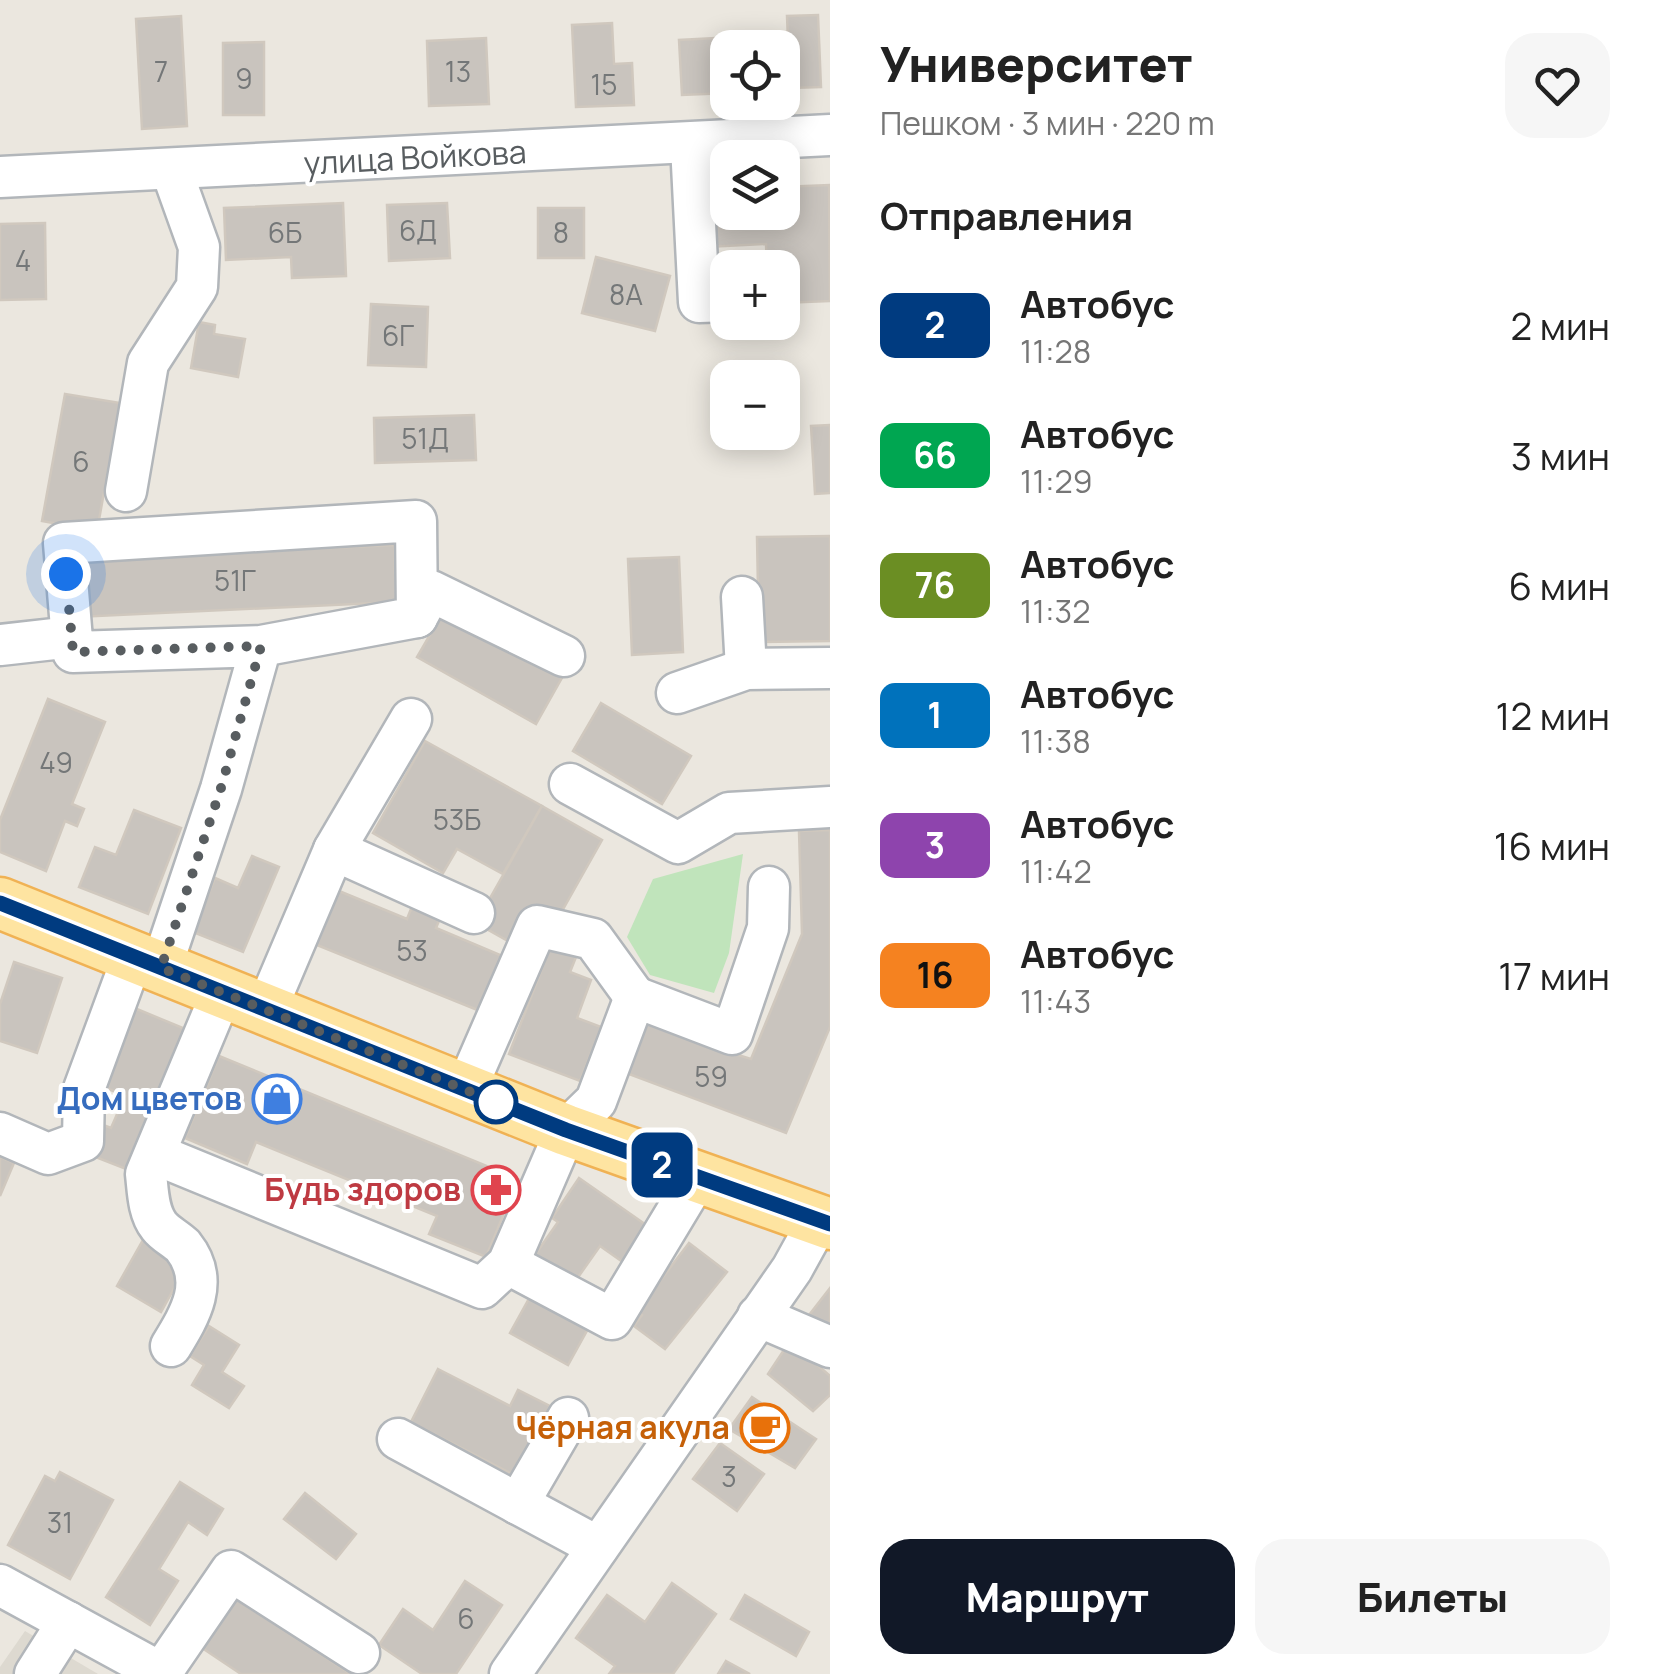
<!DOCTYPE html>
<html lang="ru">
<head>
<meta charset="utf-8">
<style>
	body { margin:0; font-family:Manrope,sans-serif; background:#f6f6f6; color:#222; height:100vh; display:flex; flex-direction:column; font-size:38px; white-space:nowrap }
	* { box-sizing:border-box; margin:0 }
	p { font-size:32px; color:#767676 }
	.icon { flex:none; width:55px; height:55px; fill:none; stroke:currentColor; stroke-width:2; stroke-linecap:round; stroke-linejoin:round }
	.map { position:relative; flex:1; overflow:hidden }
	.side { display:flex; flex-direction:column; background:#fff; width:830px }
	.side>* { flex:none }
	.badge { padding:0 20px; border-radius:15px; font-size:35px; line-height:65px }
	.controls { position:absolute; left:710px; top:30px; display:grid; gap:20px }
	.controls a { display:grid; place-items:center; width:90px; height:90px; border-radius:20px; background:#fff; box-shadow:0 5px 25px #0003; font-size:50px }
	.you { position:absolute; width:50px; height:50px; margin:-25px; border:8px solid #fff; border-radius:50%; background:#1a73e8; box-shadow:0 0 0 15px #1a73e833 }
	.map>.badge { position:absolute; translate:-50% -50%; box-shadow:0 0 0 5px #fff }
	h2 { padding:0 50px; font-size:38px; line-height:90px }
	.round { display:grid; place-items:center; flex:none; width:105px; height:105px; border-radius:30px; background:#f6f6f6 }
	.headline { display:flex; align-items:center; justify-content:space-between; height:170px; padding:0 50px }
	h1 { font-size:48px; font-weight:800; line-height:75px }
	.primary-button { display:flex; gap:20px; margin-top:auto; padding:20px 50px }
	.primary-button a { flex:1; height:115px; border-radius:30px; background:#111827; color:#fff; font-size:40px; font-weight:800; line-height:115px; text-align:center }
	.primary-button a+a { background:#f6f6f6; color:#222 }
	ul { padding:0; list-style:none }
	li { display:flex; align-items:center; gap:30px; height:130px; padding:0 50px }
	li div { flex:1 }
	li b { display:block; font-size:38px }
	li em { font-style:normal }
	li .badge { min-width:110px; font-weight:700; text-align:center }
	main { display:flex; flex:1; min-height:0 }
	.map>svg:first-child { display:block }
	.education { fill:#ddd9d0 }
	.green { fill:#c0e4bb }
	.building { fill:#c9c4be; stroke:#d0c8be; stroke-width:2.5 }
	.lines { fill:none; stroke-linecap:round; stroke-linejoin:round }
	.minor-casing { stroke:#b2b6ba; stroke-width:45 }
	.major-casing { stroke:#f0b254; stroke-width:55 }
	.minor { stroke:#fff; stroke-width:40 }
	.major { stroke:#fee4a1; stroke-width:50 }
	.line-casing { stroke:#fff; stroke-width:22 }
	.line { stroke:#003b80; stroke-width:15 }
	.walk { stroke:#585d60; stroke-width:10; stroke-dasharray:0 18 }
	.stop-dot { fill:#fff; stroke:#003b80; stroke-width:5 }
	.labels { text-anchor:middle; stroke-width:8; stroke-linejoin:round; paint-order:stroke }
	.number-label { font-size:28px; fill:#747778 }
	.street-label { font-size:32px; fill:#585d60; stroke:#fff }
	.shop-label { font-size:32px; font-weight:bold; fill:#366cbe; stroke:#fff; text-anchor:end }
	.health-label { font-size:32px; font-weight:bold; fill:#be3a42; stroke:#fff; text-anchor:end }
	.food-label { font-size:32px; font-weight:bold; fill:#c56008; stroke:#fff; text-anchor:end }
</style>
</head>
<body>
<main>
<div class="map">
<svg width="830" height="1674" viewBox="0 0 830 1674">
	<rect width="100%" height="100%" fill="#ebe7df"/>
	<path class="education" d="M25,1631L98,1674H0V1667Z"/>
	<path class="green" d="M743,854L729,953L714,993L650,975L627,937L653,879Z"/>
	<g class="building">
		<path d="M818,15L821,87L790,88L787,16Z"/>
		<path d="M181,16L187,126L142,129L136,19Z"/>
		<path d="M612,23L614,64L632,63L634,105L576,107L572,25Z"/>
		<path d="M734,37L735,48H728V93L682,95L679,40Z"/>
		<path d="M486,38L489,104L429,106L427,41Z"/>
		<path d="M264,42V115H223V43Z"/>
		<path d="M829,185L830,301L782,303V268H767L766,244L707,247L705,190L728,189V212H782V187Z"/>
		<path d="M343,203L346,276L292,278L291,257L226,260L224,208Z"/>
		<path d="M447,203L450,258L389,261L387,205Z"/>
		<rect x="538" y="208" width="46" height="50"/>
		<path d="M45,223L46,299L0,300V224Z"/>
		<path d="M596,257L670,276L655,331L582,313Z"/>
		<path d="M371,304L428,307L426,367L368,365Z"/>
		<path d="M199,322L215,325L214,334L245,339L238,377L191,368Z"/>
		<path d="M65,394L120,403L97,531L42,521Z"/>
		<path d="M474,415L476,460L375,463L374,418Z"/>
		<path d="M830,425V493L815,494L811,426Z"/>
		<path d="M830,536V641L759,642L757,537Z"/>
		<path d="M394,545L396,602L77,617L75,560Z"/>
		<path d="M679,557L683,652L632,655L628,559Z"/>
		<path d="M445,609L563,676L536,724L417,657Z"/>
		<path d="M48,699L105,722L72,804L84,809L77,826L65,821L46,871L0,852V820Z"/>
		<path d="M601,703L691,756L662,804L573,751Z"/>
		<path d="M425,741L542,806L503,874L457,849L443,873L373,833Z"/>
		<path d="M542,806L602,840L553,927L525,911L508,941L476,923Z"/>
		<path d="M134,810L181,828L148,914L79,887L95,847L116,855Z"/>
		<path d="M830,830V1027L786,1133L629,1074L651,1014L712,1047L751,1059L802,934L799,831Z"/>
		<path d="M252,856L279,867L243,952L193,932L215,878L238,888Z"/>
		<path d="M339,891L407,919L413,904L441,916L436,928L507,958L485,1013L317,945Z"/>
		<path d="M550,948L576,957L570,972L591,980L577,1018L601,1027L580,1081L509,1054Z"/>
		<path d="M14,962L62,978L37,1053L0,1041V1004Z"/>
		<path d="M132,1007L190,1031L131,1171L88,1154L101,1124L111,1128L125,1096L99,1085Z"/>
		<path d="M219,1056L518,1179L486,1257L429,1234L437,1216L256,1142L247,1164L185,1138Z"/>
		<path d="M0,1157L14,1163L0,1196Z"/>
		<path d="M579,1178L652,1229L627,1265L600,1246L574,1283L535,1255L558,1222L552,1218Z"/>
		<path d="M143,1240L187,1265L161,1312L117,1286Z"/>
		<path d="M689,1243L727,1272L665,1349L634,1326L642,1315L637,1311Z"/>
		<path d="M536,1286L594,1318L568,1365L510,1333Z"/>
		<path d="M830,1288V1328L806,1319Z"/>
		<path d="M209,1326L239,1345L222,1372L244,1386L229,1408L192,1385L204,1365L190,1356Z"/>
		<path d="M790,1341L830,1376V1395L813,1411L768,1374Z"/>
		<path d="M438,1369L510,1406L518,1390L550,1406L514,1475L411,1422Z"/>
		<path d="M752,1397L816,1439L795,1468L729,1429Z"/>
		<path d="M720,1443L764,1474L737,1511L693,1479Z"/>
		<path d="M60,1472L113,1500L70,1579L8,1545L45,1476L55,1481Z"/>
		<path d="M180,1482L223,1509L207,1535L188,1522L159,1569L178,1581L150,1625L106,1597Z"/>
		<path d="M305,1493L356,1534L336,1559L284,1519Z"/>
		<path d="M465,1581L502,1605L456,1674H422L379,1645L403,1609L433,1630Z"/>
		<path d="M672,1583L716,1614L673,1674H609L615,1666L576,1638L607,1595L645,1622Z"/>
		<path d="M745,1595L809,1632L796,1656L731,1619Z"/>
		<path d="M234,1598L351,1674H241L202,1648Z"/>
		<path d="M726,1661L750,1674H718Z"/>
	</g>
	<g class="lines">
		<g class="minor-casing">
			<g id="minor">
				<path d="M691,145L699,302L728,301"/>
				<path d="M0,177L830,135"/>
				<path d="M126,491L148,363L197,287L199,247L171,169"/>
				<path d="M742,597L746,669"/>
				<path d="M417,617L431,591L564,656"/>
				<path d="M0,645L72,637"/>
				<path d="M677,693L746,669L830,668"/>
				<path d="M570,784L678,843L729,813L830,807"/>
				<path d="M334,850L411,719"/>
				<path d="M161,968L221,789L261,646L417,617L416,521L64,543L73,652L261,646"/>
				<path d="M266,1010L334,850L474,913"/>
				<path d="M466,1089L537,926L593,939L635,997"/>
				<path d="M0,1133L48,1154L83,1141L84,1089L133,956"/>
				<path d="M155,1154L482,1288L508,1264L566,1130L596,1101L635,997L732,1034L768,928L769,887"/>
				<path d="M508,1264L612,1319L697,1178"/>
				<path d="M758,1316L830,1347"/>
				<path d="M171,1346C190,1315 211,1281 183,1246C176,1239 165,1234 159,1226C148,1212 148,1191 146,1174L222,992"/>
				<path d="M398,1439L598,1547"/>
				<path d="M518,1504L568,1418"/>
				<path d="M0,1585L163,1674"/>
				<path d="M161,1673L231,1571L359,1653"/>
				<path d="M35,1674L68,1622"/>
				<path d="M510,1674L792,1269L819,1220"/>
			</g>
		</g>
		<g class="major-casing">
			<path id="major" d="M0,903L566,1130L830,1224"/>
		</g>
		<use href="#minor" class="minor"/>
		<use href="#major" class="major"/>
	</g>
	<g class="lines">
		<g class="line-casing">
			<path id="line" d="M0,903L566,1130L830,1224"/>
		</g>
		<use href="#line" class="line"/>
		<path class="walk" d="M66,574L73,652L261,646L221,788L161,968L496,1102"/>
	</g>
	<defs>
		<g id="shop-ring" transform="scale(2.5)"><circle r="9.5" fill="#fff" stroke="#3f7fe0" stroke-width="1.5"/><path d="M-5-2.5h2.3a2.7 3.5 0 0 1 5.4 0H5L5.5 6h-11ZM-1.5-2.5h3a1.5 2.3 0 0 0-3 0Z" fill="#3f7fe0"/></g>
		<g id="pharmacy-ring" transform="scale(2.5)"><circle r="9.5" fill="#fff" stroke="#e0444e" stroke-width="1.5"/><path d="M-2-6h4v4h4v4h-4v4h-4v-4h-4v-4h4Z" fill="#e0444e"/></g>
		<g id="cafe-ring" transform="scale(2.5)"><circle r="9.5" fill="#fff" stroke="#e8710a" stroke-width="1.5"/><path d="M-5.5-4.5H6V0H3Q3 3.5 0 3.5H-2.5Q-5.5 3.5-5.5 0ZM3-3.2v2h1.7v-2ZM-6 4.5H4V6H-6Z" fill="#e8710a"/></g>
	</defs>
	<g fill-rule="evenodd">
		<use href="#shop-ring" x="277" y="1099"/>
		<use href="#pharmacy-ring" x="496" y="1190"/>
		<use href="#cafe-ring" x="765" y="1428"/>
	</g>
	<circle class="stop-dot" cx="496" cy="1102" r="20"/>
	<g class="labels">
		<g class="number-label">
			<text x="161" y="82">7</text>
			<text x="458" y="82">13</text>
			<text x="244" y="89">9</text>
			<text x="604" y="95">15</text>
			<text x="418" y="241">6Д</text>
			<text x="285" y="243">6Б</text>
			<text x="561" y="243">8</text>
			<text x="23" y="271">4</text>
			<text x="626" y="305">8А</text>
			<text x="398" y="346">6Г</text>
			<text x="425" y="449">51Д</text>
			<text x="81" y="472">6</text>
			<text x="235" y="591">51Г</text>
			<text x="56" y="773">49</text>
			<text x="457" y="830">53Б</text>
			<text x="412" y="961">53</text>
			<text x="711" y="1087">59</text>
			<text x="729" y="1487">3</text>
			<text x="60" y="1533">31</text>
			<text x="466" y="1629">6</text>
		</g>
		<g class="street-label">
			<text transform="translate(415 158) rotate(-3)" y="11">улица Войкова</text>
		</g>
		<g class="shop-label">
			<text x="242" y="1110">Дом цветов</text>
		</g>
		<g class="health-label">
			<text x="461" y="1201">Будь здоров</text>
		</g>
		<g class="food-label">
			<text x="730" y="1439">Чёрная акула</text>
		</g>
	</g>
</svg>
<div class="controls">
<a><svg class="icon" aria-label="locate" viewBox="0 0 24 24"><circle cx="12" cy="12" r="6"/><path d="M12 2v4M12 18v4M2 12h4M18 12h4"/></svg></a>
<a><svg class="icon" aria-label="layers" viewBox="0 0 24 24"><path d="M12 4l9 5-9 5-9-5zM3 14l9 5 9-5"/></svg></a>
<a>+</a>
<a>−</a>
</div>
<div class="you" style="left:66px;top:574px"></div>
<b class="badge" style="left:662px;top:1165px;background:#003b80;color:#fff">2</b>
</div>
<section class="side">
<div class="headline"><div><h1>Университет</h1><p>Пешком · 3 мин · 220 m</p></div><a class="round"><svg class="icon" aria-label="heart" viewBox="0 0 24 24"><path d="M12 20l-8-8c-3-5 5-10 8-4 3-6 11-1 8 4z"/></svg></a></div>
<h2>Отправления</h2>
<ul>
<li><span class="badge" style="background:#003b80;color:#fff">2</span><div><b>Автобус</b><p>11:28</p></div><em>2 мин</em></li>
<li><span class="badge" style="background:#00a651;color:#fff">66</span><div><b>Автобус</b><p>11:29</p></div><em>3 мин</em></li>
<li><span class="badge" style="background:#6b8e23;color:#fff">76</span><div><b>Автобус</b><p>11:32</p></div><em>6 мин</em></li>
<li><span class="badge" style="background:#0072bc;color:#fff">1</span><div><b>Автобус</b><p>11:38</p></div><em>12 мин</em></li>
<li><span class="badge" style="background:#8e44ad;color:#fff">3</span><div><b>Автобус</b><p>11:42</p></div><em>16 мин</em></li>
<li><span class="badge" style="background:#f58220;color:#111">16</span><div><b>Автобус</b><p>11:43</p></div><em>17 мин</em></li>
</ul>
<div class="primary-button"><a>Маршрут</a><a>Билеты</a></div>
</section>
</main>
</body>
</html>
